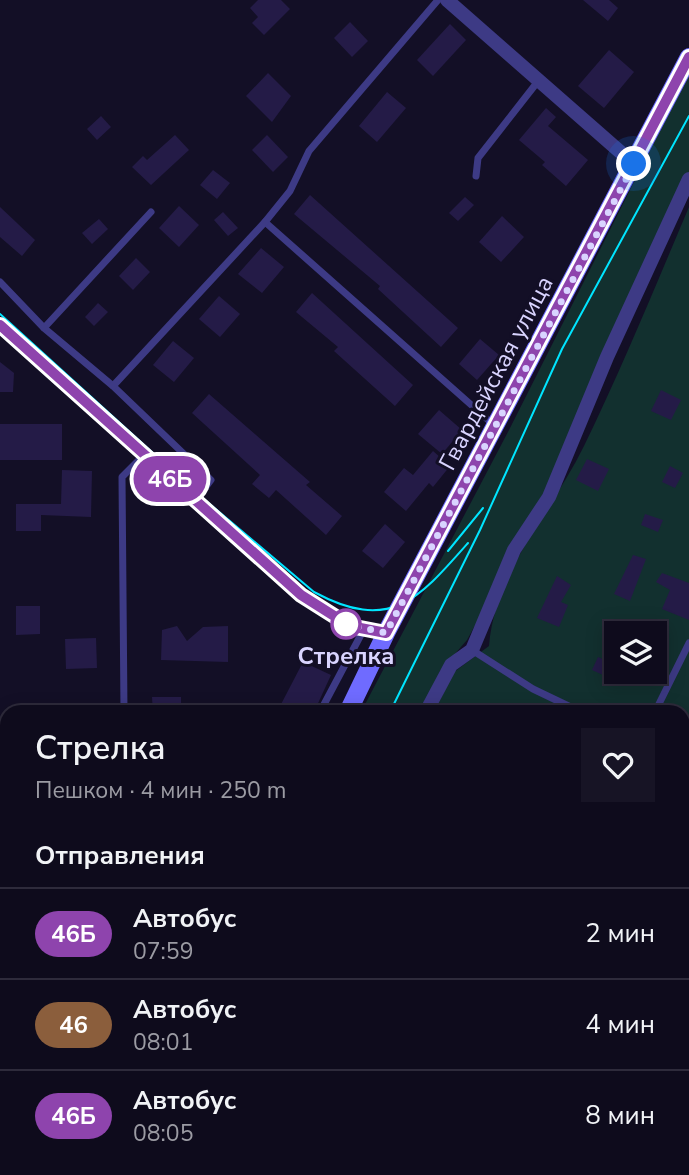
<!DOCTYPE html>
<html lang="ru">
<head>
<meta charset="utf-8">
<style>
	body { margin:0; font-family:"Nunito Sans",sans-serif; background:#171425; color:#f1f3f6; height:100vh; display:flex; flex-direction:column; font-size:26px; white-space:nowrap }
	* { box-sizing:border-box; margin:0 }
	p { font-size:23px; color:#9b9ba3 }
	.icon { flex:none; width:38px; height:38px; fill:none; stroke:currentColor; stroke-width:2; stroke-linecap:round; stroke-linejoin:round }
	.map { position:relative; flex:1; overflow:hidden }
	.details { position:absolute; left:0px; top:705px; width:690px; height:471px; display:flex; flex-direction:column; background:#0e0b1c; border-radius:21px 21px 0 0; box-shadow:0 4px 18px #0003,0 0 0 2px #2e2b3b }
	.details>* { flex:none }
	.badge { padding:0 14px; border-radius:23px; font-size:24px; line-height:46px }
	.tools { position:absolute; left:604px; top:621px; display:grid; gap:14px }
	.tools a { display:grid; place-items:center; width:63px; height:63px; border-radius:0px; background:#0e0b1c; box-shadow:0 4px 18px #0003,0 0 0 2px #2e2b3b; font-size:35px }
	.you { position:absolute; width:35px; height:35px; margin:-18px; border:5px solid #fff; border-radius:50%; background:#1a73e8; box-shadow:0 0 0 10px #1a73e833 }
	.map>.badge { position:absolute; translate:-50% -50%; box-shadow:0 0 0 4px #fff }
	h2 { padding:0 35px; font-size:26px; line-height:63px }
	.round { display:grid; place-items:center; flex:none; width:74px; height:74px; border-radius:0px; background:#171425 }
	.headline { display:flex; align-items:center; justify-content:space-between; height:119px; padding:0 35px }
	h1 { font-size:33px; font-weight:600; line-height:52px }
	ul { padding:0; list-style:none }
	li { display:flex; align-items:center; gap:21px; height:91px; padding:0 35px; border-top:2px solid #2e2b3b }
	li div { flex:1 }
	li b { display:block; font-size:26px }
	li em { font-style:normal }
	li .badge { min-width:77px; font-weight:700; text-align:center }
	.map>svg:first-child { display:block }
	.green { fill:#12302f; fill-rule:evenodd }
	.building { fill:#241b47 }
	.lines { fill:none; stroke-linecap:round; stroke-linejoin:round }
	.lane { stroke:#3d3a85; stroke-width:7 }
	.street { stroke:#3d3a85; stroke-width:14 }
	.secondary { stroke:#6f6bff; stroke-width:18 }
	.tram { stroke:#00e5ff; stroke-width:2 }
	.line-casing { stroke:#fff; stroke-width:16 }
	.line { stroke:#8e44ad; stroke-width:10 }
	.walk { stroke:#d9d4ff; stroke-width:7; stroke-dasharray:0 12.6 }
	.stop-dot { fill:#fff; stroke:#8e44ad; stroke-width:3.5 }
	.labels { text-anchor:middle; stroke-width:6; stroke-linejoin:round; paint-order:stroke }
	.street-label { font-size:24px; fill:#d9d4ff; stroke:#130f26 }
	.stop-label { font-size:24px; font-weight:bold; fill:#d9d4ff; stroke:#130f26 }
</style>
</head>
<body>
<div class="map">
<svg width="689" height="1175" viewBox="0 0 689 1175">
	<rect width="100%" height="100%" fill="#130f26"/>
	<g class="green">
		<path d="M689,73V181L573,446L467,640L440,671L421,712H361L509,430Z"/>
		<path d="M689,207V1175H604L599,1169H682V712H434L454,672L489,646C495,571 552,511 584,446C622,368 655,287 689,207ZM616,634H654V672H616Z"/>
		<path d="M133,1169H452L444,1175H130Z"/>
	</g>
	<g class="building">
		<path d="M258,0H281L290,9L264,35L252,23L258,17L250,8Z"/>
		<path d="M583,0H609L618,8L608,21Z"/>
		<path d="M350,22L368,41L352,57L334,38Z"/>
		<path d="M450,24L466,40L433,76L417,60Z"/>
		<path d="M609,50L634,72L604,108L578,86Z"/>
		<path d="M268,73L291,96L272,122L246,96Z"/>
		<path d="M387,92L406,108L377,142L359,126Z"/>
		<path d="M546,108L556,117L548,126L588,160L566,186L542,165L545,162L519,140Z"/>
		<path d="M101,116L111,127L97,140L87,129Z"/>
		<path d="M175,135L189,150L151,185L132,167L143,156L147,160Z"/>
		<path d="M267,135L288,157L273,172L252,150Z"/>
		<path d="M213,170L230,183L217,199L200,185Z"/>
		<path d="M310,195L458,328L441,347L378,289L380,286L294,214Z"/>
		<path d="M465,197L474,205L458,221L449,213Z"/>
		<path d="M179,206L199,225L179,247L159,228Z"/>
		<path d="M0,207L35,240L22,256L0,237Z"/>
		<path d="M223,212L238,228L228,236L214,220Z"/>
		<path d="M502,216L524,237L501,262L479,242Z"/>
		<path d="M99,219L108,229L92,244L82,233Z"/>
		<path d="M261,248L284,267L262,293L238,274Z"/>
		<path d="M136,258L150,272L133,290L119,276Z"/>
		<path d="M312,293L413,385L395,406L334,351L338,347L296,312Z"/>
		<path d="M219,296L240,314L220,337L199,319Z"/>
		<path d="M98,303L108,312L94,326L85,317Z"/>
		<path d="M480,339L499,355L477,380L459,364Z"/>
		<path d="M173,341L194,358L174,382L153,365Z"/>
		<path d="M0,362L14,373L13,392H0Z"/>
		<path d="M661,390L681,400L671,420L651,411Z"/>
		<path d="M209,394L310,482L306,485L342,516L326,535L276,490L269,498L252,484L260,475L192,413Z"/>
		<path d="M439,410L462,430L442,454L418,434Z"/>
		<rect x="0" y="424" width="62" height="36"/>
		<path d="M433,451L450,466L433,487L429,483L406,511L384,492L404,468L413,475Z"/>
		<path d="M587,459L609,469L598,491L576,480Z"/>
		<path d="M670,466L683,473L675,488L662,482Z"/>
		<path d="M62,470L92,471L91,517L41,515V531H16V504H61Z"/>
		<path d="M645,514L663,520L658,532L641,525Z"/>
		<path d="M385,524L405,542L383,568L362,551Z"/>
		<path d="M633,555L646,559L630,601L614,594Z"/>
		<path d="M662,573L689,583V620L662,609L670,590L656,582Z"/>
		<path d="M557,576L571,585L561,602L568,605L559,627L537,618Z"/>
		<path d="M16,606H40V634L16,635Z"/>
		<path d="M177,626L187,641L203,627L228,626V662L161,660L162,630Z"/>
		<path d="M96,638L97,668L66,669L65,639Z"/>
		<path d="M598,657L609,662L603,675L592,670Z"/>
		<path d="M303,662L331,675L314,712H277Z"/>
		<path d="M152,697H181V712H153Z"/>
	</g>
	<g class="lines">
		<g class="lane">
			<path d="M476,176L478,158L539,80"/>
			<path d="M265,222L495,426"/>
			<path d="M0,282L44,328L113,386L211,480L196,500"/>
			<path d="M44,328L151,212"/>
			<path d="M113,386L265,222L290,191L309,151L438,0"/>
			<path d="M472,650L533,689L581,712"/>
			<path d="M124,712L122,477L143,456"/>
			<path d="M320,712L364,629"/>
			<path d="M655,712L689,643"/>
			<path d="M682,775L689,780"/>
			<path d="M682,1040L689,1050"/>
			<path d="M13,1169V1175"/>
		</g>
		<g class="street">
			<path d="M447,0L634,164"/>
			<path d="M0,325L301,595L350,626L386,633"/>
			<path d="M426,712L451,665L472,650L514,550L549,497L607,357L689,179"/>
			<path d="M592,1169L598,1175"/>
			<path d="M429,1175L436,1169"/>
		</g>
		<g class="secondary">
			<path d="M348,712L386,633L689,57"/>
			<path d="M118,1175L121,1169"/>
		</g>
		<g class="tram">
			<path d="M0,314L199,495L314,592C390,633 418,600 468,543"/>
			<path d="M448,551L483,508"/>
			<path d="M390,712L480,530L562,349L689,116"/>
			<path d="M152,1175L155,1169"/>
			<path d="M167,1175L170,1169"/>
		</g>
	</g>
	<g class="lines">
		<g class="line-casing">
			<path id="line" d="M0,325L301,595L350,626L386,633L689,57"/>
		</g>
		<use href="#line" class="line"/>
		<path class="walk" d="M346,624L386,633L634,164"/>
	</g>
	<circle class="stop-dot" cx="346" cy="624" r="14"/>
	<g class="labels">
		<g class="street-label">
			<text transform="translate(496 373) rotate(-62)" y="8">Гвардейская улица</text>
		</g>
		<g class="stop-label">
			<text x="346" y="664">Стрелка</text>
		</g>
	</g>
</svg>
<div class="tools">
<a><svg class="icon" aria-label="layers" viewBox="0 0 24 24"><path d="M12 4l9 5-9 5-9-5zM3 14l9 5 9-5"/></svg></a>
</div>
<div class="you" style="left:634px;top:164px"></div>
<b class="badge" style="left:170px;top:479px;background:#8e44ad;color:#fff">46Б</b>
<section class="details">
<div class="headline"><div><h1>Стрелка</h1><p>Пешком · 4 мин · 250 m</p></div><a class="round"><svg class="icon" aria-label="heart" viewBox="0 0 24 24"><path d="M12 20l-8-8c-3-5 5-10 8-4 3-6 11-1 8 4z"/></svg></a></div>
<h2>Отправления</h2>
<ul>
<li><span class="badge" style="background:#8e44ad;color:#fff">46Б</span><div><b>Автобус</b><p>07:59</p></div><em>2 мин</em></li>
<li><span class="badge" style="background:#8b5e3c;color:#fff">46</span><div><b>Автобус</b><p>08:01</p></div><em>4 мин</em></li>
<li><span class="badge" style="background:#8e44ad;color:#fff">46Б</span><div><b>Автобус</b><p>08:05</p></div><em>8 мин</em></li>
</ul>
</section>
</div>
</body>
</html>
